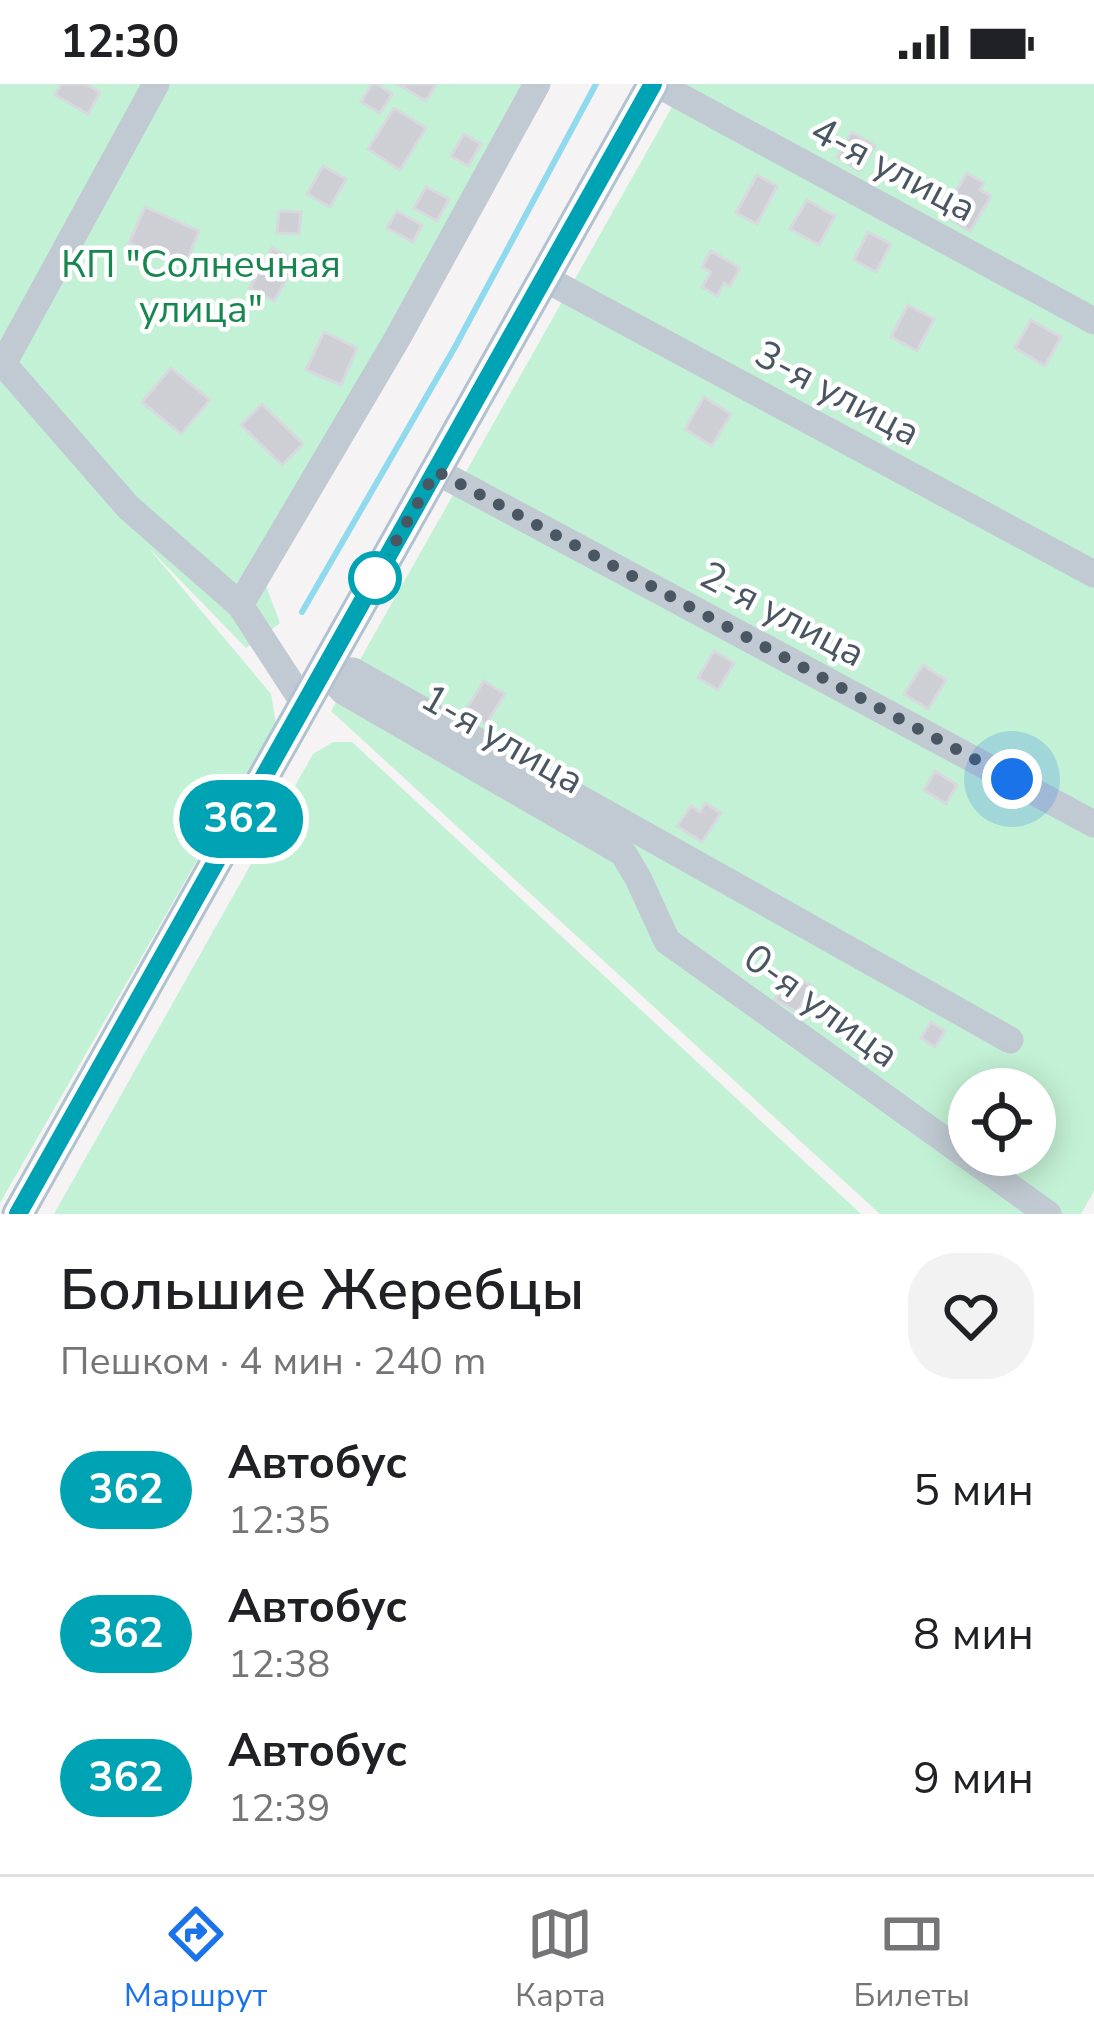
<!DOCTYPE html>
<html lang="ru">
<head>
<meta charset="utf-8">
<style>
	body { margin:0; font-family:"Nunito Sans",sans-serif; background:#f2f2f2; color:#202124; height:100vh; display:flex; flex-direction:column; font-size:45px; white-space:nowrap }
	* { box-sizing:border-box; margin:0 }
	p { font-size:39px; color:#757577 }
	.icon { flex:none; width:66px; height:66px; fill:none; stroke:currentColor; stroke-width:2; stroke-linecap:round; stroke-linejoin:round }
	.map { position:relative; height:1130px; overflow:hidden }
	.side { display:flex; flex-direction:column; background:#fff; flex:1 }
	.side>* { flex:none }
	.badge { padding:0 24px; border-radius:39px; font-size:42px; line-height:78px }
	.buttons { position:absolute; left:948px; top:984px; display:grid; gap:24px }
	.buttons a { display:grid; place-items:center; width:108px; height:108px; border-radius:50%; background:#fff; box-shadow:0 6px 30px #0003; font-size:60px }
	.you { position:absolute; width:60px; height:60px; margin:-30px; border:9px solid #fff; border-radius:50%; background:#1a73e8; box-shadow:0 0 0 18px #1a73e833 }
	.map>.badge { position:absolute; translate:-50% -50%; box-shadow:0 0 0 6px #fff }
	.round { display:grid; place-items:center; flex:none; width:126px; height:126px; border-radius:48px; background:#f2f2f2 }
	.summary { display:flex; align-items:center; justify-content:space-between; height:204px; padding:0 60px }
	h1 { font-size:57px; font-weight:600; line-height:90px }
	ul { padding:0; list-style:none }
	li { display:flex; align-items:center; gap:36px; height:144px; padding:0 60px }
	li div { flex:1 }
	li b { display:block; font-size:45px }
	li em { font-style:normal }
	li .badge { min-width:132px; font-weight:700; text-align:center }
	.status { display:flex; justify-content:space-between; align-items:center; height:84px; padding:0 60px; background:#fff; direction:ltr }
	.status svg { height:33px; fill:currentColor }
	.dock { display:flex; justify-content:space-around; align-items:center; height:168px; border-top:3px solid #e0e0e0; background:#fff; font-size:33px; color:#757577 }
	.dock a { display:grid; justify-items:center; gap:6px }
	.dock .selected { color:#1a73e8 }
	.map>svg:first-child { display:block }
	.green { fill:#c3f1d5; fill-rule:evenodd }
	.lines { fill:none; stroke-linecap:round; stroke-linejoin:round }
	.stream { stroke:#90daee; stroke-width:6 }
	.building { fill:#cdcfd5; stroke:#d7d9de; stroke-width:3 }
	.minor { stroke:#c1cad2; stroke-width:27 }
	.major { stroke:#b3c2d1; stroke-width:33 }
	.line-casing { stroke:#fff; stroke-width:27 }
	.line { stroke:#00a3b4; stroke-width:18 }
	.walk { stroke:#4a5661; stroke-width:12; stroke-dasharray:0 21.6 }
	.stop-dot { fill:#fff; stroke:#00a3b4; stroke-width:6 }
	.labels { text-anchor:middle; stroke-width:9; stroke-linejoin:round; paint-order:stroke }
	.street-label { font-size:39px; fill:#4a5661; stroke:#fff }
	.park-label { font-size:39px; fill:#17864f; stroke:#fff }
</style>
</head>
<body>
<div class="status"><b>12:30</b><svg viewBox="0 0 49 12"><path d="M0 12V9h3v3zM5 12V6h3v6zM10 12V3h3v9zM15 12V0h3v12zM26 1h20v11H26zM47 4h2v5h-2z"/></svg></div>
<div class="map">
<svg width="1094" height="1130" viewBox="0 0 1094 1130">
	<rect width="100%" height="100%" fill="#f5f3f3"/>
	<g class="green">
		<path d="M0,0H545L266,502L280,539L246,564L147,462L271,610L276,639L0,1119Z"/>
		<path d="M685,0H1094V1107L1081,1130H880L331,627ZM969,1005H1035V1071H969Z"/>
		<path d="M333,658H352L861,1130H54L313,670Z"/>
	</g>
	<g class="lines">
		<path class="stream" d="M302,528L455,263L596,0"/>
	</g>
	<g class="building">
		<path d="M61,0H86L100,8L88,30L55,11Z"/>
		<path d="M372,0H377L392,10L380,29L361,18Z"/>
		<path d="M398,0H436L426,17Z"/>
		<path d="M394,24L426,44L400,86L368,65Z"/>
		<path d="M852,48L875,62L859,87L837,73Z"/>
		<path d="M464,50L481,60L468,82L451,72Z"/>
		<path d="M323,82L346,95L330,123L307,110Z"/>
		<path d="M967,89L984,99L980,106L991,112L970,147L942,130Z"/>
		<path d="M757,91L777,102L757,140L736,129Z"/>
		<path d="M426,103L449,115L437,137L414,124Z"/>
		<path d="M807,116L835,132L819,161L790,145Z"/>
		<path d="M145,123L199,147L184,183L129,159Z"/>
		<path d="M279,127L301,128L299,150L277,149Z"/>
		<path d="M397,127L422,141L413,158L387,144Z"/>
		<path d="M868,148L891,160L876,188L854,176Z"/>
		<path d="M272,164L296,178L274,217L250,204Z"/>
		<path d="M711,167L740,184L730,202L724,199L717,212L702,203L711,188L702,183Z"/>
		<path d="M908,221L934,235L917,267L891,253Z"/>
		<path d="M1031,236L1061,253L1045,282L1015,264Z"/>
		<path d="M324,248L357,264L341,301L306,286Z"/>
		<path d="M171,284L210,316L181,350L142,318Z"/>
		<path d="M704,313L731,330L712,362L685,345Z"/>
		<path d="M262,320L303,360L282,381L241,341Z"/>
		<path d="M714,567L734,579L718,606L698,594Z"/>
		<path d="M923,581L946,596L928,625L904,610Z"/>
		<path d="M484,597L505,610L486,640L465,627Z"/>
		<path d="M935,687L957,701L946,720L924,706Z"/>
		<path d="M705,719L721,729L702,758L677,742L691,722L700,728Z"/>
		<path d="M790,890L812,902L797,928L775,916Z"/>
		<path d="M931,938L945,947L935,963L921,954Z"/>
	</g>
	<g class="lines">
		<g class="minor">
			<path d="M657,0L1094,237"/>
			<path d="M544,194L1094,490"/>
			<path d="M0,276L128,423L240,521L305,621"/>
			<path d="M3,280L156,0"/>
			<path d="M436,387L1094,740"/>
			<path d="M240,521L397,255L537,0"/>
			<path d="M324,586L343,607L623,769L638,794L667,857L1048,1130"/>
			<path d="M324,586L353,587L1010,956"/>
		</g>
		<path class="major" d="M18,1130L653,0"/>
	</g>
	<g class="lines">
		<g class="line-casing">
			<path id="line" d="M18,1130L653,0"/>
		</g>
		<use href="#line" class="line"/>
		<path class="walk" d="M375,494L436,387L1012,695"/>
	</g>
	<circle class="stop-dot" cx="375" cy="494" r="24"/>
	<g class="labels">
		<g class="street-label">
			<text transform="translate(894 84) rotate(28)" y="14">4-я улица</text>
			<text transform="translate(838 308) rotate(28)" y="14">3-я улица</text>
			<text transform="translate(783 529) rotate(28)" y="14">2-я улица</text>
			<text transform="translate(503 654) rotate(30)" y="14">1-я улица</text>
			<text transform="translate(822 921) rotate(36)" y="14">0-я улица</text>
		</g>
		<g class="park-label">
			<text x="201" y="193">КП "Солнечная<tspan x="201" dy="45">улица"</tspan></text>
		</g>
	</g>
</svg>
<div class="buttons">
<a><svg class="icon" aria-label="locate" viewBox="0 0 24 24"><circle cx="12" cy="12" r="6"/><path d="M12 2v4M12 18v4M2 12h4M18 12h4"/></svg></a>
</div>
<div class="you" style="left:1012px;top:695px"></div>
<b class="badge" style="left:241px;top:735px;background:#00a3b4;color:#fff">362</b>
</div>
<section class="side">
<div class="summary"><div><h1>Большие Жеребцы</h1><p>Пешком · 4 мин · 240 m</p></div><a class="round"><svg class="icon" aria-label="heart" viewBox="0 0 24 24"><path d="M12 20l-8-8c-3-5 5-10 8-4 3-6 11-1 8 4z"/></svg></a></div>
<ul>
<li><span class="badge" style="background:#00a3b4;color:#fff">362</span><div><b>Автобус</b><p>12:35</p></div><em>5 мин</em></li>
<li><span class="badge" style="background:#00a3b4;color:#fff">362</span><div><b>Автобус</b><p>12:38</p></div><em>8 мин</em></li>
<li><span class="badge" style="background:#00a3b4;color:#fff">362</span><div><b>Автобус</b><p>12:39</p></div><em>9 мин</em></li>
</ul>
</section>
<nav class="dock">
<a class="selected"><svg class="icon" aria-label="directions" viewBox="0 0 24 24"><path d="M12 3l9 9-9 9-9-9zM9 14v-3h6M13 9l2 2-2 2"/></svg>Маршрут</a>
<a><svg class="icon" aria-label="map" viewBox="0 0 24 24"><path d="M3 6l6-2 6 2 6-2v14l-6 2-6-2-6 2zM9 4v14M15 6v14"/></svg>Карта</a>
<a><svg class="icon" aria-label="tickets" viewBox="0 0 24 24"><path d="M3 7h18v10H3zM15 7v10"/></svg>Билеты</a>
</nav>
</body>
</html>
